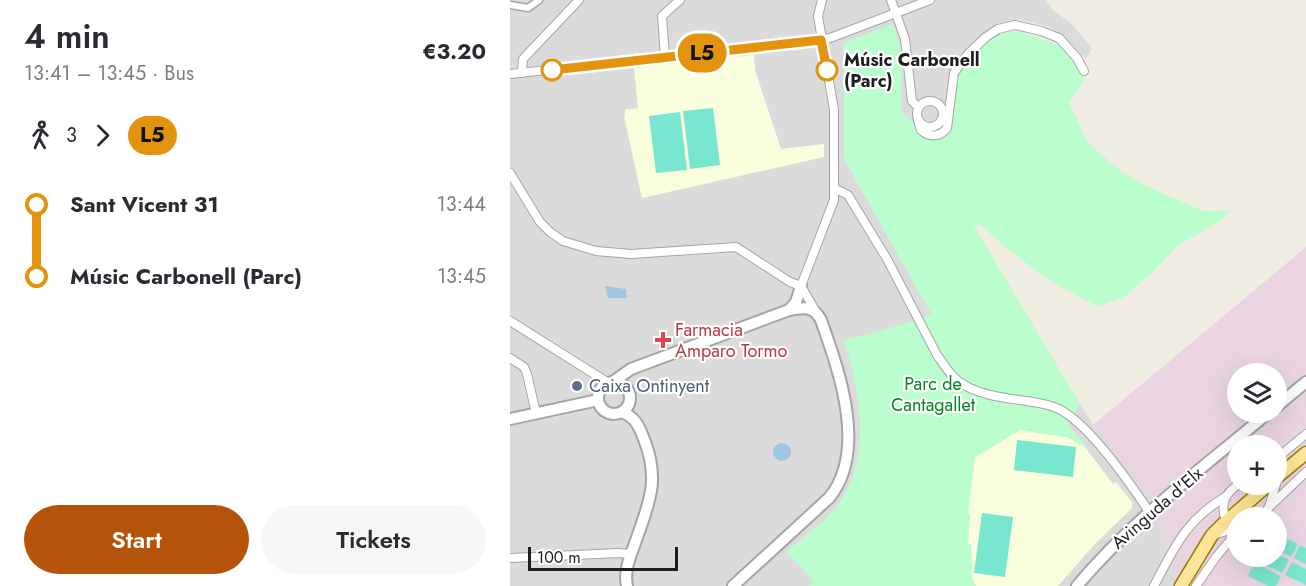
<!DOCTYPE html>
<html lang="en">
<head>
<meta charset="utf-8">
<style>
	body { margin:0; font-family:Jost,sans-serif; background:#f7f7f7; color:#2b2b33; height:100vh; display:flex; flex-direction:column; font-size:22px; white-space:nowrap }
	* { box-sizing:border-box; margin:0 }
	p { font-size:20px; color:#7c7c81 }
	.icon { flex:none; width:33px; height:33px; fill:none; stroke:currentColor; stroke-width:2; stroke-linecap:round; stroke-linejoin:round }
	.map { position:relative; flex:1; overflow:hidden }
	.side { display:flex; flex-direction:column; background:#fff; width:510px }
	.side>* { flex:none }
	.badge { padding:0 12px; border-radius:20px; font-size:21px; line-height:39px }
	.tools { position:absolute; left:717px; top:363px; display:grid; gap:12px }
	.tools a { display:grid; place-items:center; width:60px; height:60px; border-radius:50%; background:#fff; box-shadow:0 6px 24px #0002; font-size:30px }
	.scale { position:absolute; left:18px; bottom:15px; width:150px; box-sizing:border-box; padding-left:6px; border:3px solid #1e1e1e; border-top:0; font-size:16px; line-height:21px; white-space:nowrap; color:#1e1e1e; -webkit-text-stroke:4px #fff; paint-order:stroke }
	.map>.badge { position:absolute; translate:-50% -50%; box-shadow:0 0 0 3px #fff }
	.legs { display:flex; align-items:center; gap:9px; height:66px; padding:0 24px; font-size:20px }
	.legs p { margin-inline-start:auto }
	.head { display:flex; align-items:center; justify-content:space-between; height:102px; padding:0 24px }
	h1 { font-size:33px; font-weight:600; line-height:45px }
	.primary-button { display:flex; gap:12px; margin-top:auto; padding:12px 24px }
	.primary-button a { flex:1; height:69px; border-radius:36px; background:#b45309; color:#fff; font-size:24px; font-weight:600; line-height:69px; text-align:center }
	.primary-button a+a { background:#f7f7f7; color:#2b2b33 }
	ul { padding:0 24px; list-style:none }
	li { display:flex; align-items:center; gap:21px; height:72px; font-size:22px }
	li i { display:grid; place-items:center; width:9px; height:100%; margin:0 8px; background:currentColor }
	li i::after { content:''; width:15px; height:15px; margin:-8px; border:4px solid; border-radius:50%; background:#fff }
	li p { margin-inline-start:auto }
	li:first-child i { background:linear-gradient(#0000 50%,currentColor 0) }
	li:last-child i { background:linear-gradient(currentColor 50%,#0000 0) }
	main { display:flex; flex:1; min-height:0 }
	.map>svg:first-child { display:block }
	.residential { fill:#dcdbdb }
	.industrial { fill:#ead4e2; fill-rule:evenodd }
	.education { fill:#f9ffdd }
	.park { fill:#bbfecd }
	.pitch { fill:#79e6cf }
	.water { fill:#9fc7e1 }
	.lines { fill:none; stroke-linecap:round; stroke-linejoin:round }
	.pedestrian-casing { stroke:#a5a5a5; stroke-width:9 }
	.minor-casing { stroke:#a5a5a5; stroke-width:10 }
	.tertiary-casing { stroke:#a5a5a5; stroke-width:14 }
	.primary-casing { stroke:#988000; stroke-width:15 }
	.pedestrian { stroke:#fff; stroke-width:6 }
	.minor { stroke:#fff; stroke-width:8 }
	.tertiary { stroke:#fff; stroke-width:10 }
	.primary { stroke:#ffe599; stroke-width:12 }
	.line-1-casing { stroke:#fff; stroke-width:14 }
	.line-1 { stroke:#e3940e; stroke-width:9 }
	.stop-1-dot { fill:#fff; stroke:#e3940e; stroke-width:3 }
	.health-dot { fill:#e0444e; stroke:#fff; stroke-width:2 }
	.service-dot { fill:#5c6f8a; stroke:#fff; stroke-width:2 }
	.labels { text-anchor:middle; stroke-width:4.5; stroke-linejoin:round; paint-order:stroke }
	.stop-label { font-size:18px; font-weight:bold; fill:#1e1e1e; stroke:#fff; text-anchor:start }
	.health-label { font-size:18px; fill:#be3a42; stroke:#fff; text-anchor:start }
	.park-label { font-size:18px; fill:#028624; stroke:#fff }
	.service-label { font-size:18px; fill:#4e5e75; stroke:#fff; text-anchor:start }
	.street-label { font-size:18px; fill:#1e1e1e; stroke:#fff }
</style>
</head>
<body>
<main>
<section class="side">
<div class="head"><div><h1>4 min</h1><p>13:41 – 13:45 · Bus</p></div><b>€3.20</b></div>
<div class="legs"><svg class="icon" aria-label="walk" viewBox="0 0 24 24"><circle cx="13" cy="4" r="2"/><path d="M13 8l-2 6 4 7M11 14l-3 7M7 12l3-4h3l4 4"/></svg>3<svg class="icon" aria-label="forward" viewBox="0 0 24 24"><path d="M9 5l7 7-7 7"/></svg><b class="badge" style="background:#e3940e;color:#111">L5</b></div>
<ul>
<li><i style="color:#e3940e"></i><b>Sant Vicent 31</b><p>13:44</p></li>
<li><i style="color:#e3940e"></i><b>Músic Carbonell (Parc)</b><p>13:45</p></li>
</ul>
<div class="primary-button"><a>Start</a><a>Tickets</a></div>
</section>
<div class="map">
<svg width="796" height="586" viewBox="0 0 796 586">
	<rect width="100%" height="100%" fill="#f0eee3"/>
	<path class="residential" d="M0,0H536L543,10L562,24L582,48L576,59L551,35L539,27L511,20L498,22L457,74L380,187L563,393L583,425L637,491L728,518L697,586H0Z"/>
	<path class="industrial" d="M796,247V586H669L637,492L583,425ZM728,374H766V412H728ZM728,446H766V484H728ZM728,518H766V556H728Z"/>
	<g class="education">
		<path d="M244,55L245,70L271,149L314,144V157L132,198L114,116H115V110L128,108L124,68Z"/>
		<path d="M510,430L557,437L575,447L603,484L606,482L622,502V508L584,545L548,586H466L462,578L461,545L458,544L460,515L457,513L465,457Z"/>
	</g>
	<path class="park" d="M383,24L392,53L391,112L417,132H426L435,124L437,90L448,69L484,34L510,31L553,47L574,71V81L559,102L578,143L612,172L630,183L684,207L696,211L721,210L713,219L666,247L644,271L614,297L588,306C545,287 505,257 470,224L464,226L570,404L558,425L576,446L575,447L557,437L510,430L465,457L458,513L460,514L458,544L461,545L462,578L466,586H299L304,581L276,552C293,537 314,523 328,505C363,456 350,394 334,340L367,332L422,315L334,159V43Z"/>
	<g class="pitch">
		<path d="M203,108L210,165L180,169L173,111Z"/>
		<path d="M170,112L177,170L146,173L139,116Z"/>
		<path d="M507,440L566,447L563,477L504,470Z"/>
		<path d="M472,513L503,517L495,577L464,573Z"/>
		<path d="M766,533L788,544L781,557L767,549Z"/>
		<path d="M790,545L796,548V564L784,558Z"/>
		<path d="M767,554L779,560L772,573L746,560L747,557L766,556Z"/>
		<path d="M782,562L796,569V585L775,575Z"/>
		<path d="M744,563L771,576L766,586H758L738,576Z"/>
	</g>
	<g class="water">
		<path d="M95,286L116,289L117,298H98Z"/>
		<circle cx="272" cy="452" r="9"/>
	</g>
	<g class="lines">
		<g class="pedestrian-casing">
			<path id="pedestrian" d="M0,5L18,8L29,0"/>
		</g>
		<g class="minor-casing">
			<g id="minor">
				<path d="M381,0L395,39L402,101L408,107"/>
				<path d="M155,57L152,16L170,0"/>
				<path d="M12,73L13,59L69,0"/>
				<path d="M0,74L311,40L320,38L420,0"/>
				<circle cx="420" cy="114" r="13"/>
				<path d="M408,121L411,130C420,138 430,137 437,128L444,73L458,54L476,37L488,29L505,25L531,31L549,38L567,58L574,71"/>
				<path d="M0,173L30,222L40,232L53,241L86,251L121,254L226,247L280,282L291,286"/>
				<path d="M324,188L338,195L377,259L427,355C433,363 439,374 447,380C465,395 495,398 517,401C528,403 539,404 549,409C580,425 620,483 640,513"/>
				<path d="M291,286L324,200V110L308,16L312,0"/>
				<path d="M291,286L306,312"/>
				<path d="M0,321L97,382"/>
				<path d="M0,358L14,367L17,374L26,413"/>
				<path d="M766,459L796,434"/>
				<path d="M759,507L796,472"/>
				<path d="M751,518L759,507L766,484"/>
				<path d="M728,526L716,521C710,504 714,494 729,484"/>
				<path d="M704,535L728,527"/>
				<path d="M0,558L108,553L121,554"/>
				<path d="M644,586C664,548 676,520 715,497"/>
				<path d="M686,586L706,557L728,531"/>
			</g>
		</g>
		<g class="tertiary-casing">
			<g id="tertiary">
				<path d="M104,381L121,369L279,310L286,302L291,286"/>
				<circle cx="104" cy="398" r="16"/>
				<path d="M766,407L796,382"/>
				<path d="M112,412C125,417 129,426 134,439C151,482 138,505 124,546C119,559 114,572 117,586"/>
				<path d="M0,419L88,400"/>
				<path d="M223,586L319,498C358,451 329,371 311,320C304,306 294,307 279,310"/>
				<path d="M567,586C622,520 693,468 759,412"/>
			</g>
		</g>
		<g class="primary-casing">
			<g id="primary">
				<path d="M766,478L796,453"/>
				<path d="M671,586L702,535L712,525L759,484"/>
			</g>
		</g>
		<use href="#pedestrian" class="pedestrian"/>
		<use href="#minor" class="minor"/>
		<use href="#tertiary" class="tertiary"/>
		<use href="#primary" class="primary"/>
	</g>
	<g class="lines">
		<g class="line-1-casing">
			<path id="line-1" d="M42,70L311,40L317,70"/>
		</g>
		<use href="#line-1" class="line-1"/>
	</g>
	<g class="stop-1-dot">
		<circle cx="42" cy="70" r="10"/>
		<circle cx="317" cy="70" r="10"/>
	</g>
	<path class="health-dot" d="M150 331h6v6h6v6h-6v6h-6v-6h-6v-6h6z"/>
	<circle class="service-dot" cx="67" cy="386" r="6"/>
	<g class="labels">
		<g class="stop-label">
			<text x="334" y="66">Músic Carbonell<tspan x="334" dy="21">(Parc)</tspan></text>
		</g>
		<g class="health-label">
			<text x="165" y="336">Farmacia<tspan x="165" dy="21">Amparo Tormo</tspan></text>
		</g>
		<g class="park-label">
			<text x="423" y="390">Parc de<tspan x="423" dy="21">Cantagallet</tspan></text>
		</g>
		<g class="service-label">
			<text x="79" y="392">Caixa Ontinyent</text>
		</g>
		<g class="street-label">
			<text transform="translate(647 508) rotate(-41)" y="6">Avinguda d'Elx</text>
		</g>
	</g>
</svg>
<div class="tools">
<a><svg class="icon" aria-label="layers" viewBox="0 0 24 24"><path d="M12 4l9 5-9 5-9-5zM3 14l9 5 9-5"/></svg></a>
<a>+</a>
<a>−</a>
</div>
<div class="scale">100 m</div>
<b class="badge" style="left:192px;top:53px;background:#e3940e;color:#111">L5</b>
</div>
</main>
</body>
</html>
